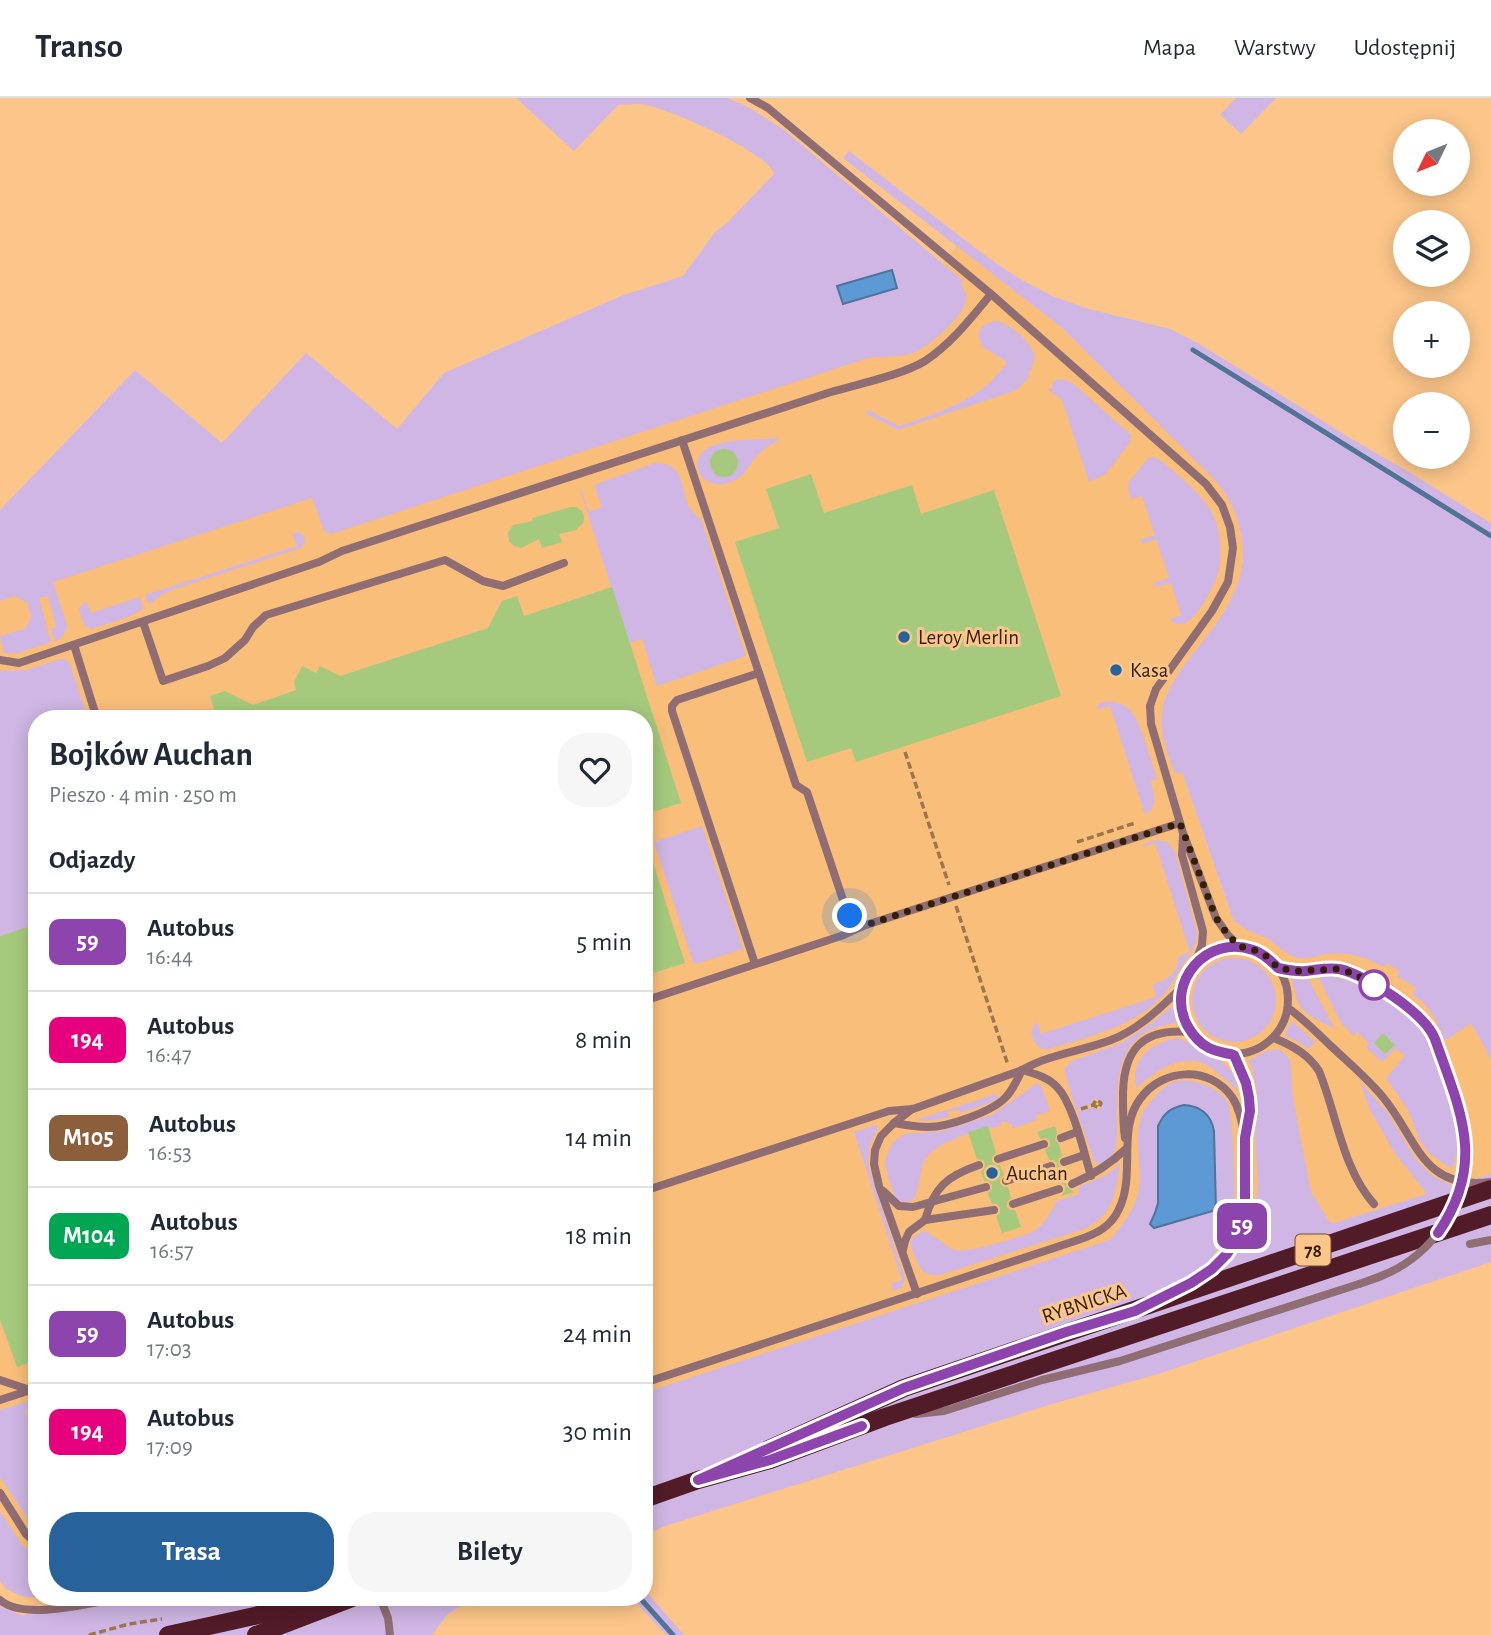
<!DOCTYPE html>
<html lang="pl">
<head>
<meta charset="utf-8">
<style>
	body { margin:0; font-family:"Alegreya Sans",sans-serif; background:#f6f6f7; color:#1f2937; height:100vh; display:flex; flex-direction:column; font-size:26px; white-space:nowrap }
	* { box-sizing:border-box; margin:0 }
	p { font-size:23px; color:#747a83 }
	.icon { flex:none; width:38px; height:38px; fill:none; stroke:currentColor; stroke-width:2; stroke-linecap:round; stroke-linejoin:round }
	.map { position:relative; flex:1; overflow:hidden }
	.sheet { position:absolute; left:28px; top:612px; width:625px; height:896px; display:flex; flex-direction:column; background:#fff; border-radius:28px; box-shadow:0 4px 18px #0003 }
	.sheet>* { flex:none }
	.badge { padding:0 14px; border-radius:10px; font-size:24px; line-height:46px }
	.needle { width:46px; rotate:227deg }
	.fabs { position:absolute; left:1393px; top:21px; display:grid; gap:14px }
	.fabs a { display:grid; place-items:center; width:77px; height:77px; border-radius:50%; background:#fff; box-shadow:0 4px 18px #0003; font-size:35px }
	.you { position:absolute; width:35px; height:35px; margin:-18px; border:5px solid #fff; border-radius:50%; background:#1a73e8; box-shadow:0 0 0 10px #1a73e833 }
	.map>.badge { position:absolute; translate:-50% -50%; box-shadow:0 0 0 4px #fff }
	h2 { padding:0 21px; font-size:26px; line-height:63px }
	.round { display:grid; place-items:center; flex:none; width:74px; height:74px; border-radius:28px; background:#f6f6f7 }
	.head { display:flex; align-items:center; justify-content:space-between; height:119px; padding:0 21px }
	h1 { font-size:33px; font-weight:700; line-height:52px }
	.action { display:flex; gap:14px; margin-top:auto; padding:14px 21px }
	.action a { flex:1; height:80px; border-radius:28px; background:#27639a; color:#fff; font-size:28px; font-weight:700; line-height:80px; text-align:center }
	.action a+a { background:#f6f6f7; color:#1f2937 }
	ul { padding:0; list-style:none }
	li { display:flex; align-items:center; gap:21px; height:98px; padding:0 21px; border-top:2px solid #e0e1e3 }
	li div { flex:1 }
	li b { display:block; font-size:26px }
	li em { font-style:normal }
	li .badge { min-width:77px; font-weight:700; text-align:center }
	header { display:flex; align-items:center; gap:42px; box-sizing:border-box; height:98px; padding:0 35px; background:#fff; border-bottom:2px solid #e0e1e3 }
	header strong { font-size:33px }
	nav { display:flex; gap:38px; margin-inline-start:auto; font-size:24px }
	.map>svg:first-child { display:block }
	.built { fill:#f9be7a }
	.green { fill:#cfb6e4 }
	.water { fill:#5d99d5; stroke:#507497; stroke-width:2 }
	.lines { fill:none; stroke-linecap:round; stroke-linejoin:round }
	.stream { stroke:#507497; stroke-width:5 }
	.building { fill:#a5ca7d }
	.path { stroke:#9d774b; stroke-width:3.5; stroke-dasharray:7 3.5; stroke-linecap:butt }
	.service { stroke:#906d72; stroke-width:8 }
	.primary { stroke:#521b28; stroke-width:18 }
	.service-bridge { stroke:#906d72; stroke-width:8 }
	.line-casing { stroke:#fff; stroke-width:16 }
	.line { stroke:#8e44ad; stroke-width:10 }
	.walk { stroke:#331f05; stroke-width:7; stroke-dasharray:0 12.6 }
	.poi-dot { fill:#27639a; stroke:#fcc68a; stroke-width:2.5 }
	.stop-dot { fill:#fff; stroke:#8e44ad; stroke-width:3.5 }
	.labels { text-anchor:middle; stroke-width:6; stroke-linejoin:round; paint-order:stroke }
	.shield { fill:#fcc68a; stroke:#6f512d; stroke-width:2 }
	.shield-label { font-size:19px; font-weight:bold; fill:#331f05 }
	.poi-label { font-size:21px; fill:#331f05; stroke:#fcc68a; text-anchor:start }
	.street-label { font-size:21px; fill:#331f05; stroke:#fcc68a }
</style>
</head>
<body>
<header>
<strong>Transo</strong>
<nav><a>Mapa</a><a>Warstwy</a><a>Udostępnij</a></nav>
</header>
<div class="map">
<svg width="1491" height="1537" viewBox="0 0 1491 1537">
	<rect width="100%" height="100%" fill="#fcc68a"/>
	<path class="built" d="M957,148L1061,229L1209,376L1221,388L1231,404L1240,428L1243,448L1242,468L1238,487L1232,501L1223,517L1171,587L1162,612V633L1175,676L1182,674L1230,814L1262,838L1271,842L1382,849L1471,925L1491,961V1076L644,1345V621H37V1499L30,1500L5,1491L0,1483V487L942,166Z"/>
	<g class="green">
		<path d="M516,0H728L750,10L784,32L963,183L961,187C964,191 967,196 966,202C964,218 929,249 913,255C899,260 881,257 865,261L331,436L324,433L312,400L53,484L67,527C66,535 62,540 55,544L51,531L56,529L48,498L39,500L51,544L18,555H4L0,538L25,531L31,519L27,504L14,498L0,503V412L135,272L222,345L306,255L397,331L444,275L621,198L683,178L715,134L727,125L774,76C768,54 669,11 646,7C637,5 627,7 618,7L574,53Z"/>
		<path d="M1236,0H1276L1241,36L1220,17Z"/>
		<path d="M849,53L987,159L1020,181L1052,198L1089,211L1170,231L1198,245L1345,337L1412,376L1491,425V961L1471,925L1448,941H1444C1437,922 1430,908 1412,896L1416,890L1397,878L1399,873L1387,865L1384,869C1365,859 1347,853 1326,856C1317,858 1308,861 1299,860C1285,857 1277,846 1266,840C1253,834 1243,832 1233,821L1182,674L1175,676C1168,656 1159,635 1162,614C1165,593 1177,578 1189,561C1216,526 1249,490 1242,442C1238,415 1228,395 1209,376L1061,229L843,60Z"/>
		<path d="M997,223C1012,227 1030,243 1035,258L1032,269L1028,276L1030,278L1017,292L898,332L865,315L868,312L899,328C940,314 983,302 1007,264L981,248L982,245C972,234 986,223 997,223Z"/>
		<path d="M1057,281L1066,282L1076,288L1131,337L1130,344L1106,376L1089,384L1062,302L1048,291H1051L1053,285Z"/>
		<path d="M779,340V342C771,346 763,351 757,358C748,368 745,379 731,384C702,395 685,363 708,350C727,339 758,343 779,340Z"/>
		<path d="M1152,359L1160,362C1179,378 1201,394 1213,417C1221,434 1222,453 1219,471C1216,486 1188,544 1170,521L1181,517L1171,485L1155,489L1154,485L1169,480L1156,441L1142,446L1140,442L1155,437L1142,398L1131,401L1128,390L1129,384L1148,360Z"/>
		<path d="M655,365C685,364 680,390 689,409C692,414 697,418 701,421L746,558L657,588L642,541L629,545L580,391H581L589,414L602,409L594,387Z"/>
		<path d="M298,434C306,438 307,444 301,450L174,491L161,497L150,506L148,505L145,497L297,448L293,437L294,435Z"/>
		<path d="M140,499L143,511L128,519L91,531L84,527L79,511L85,504L87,505L91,515Z"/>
		<path d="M61,561H65L70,566L88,621H37V826L0,838V573L26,572Z"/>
		<path d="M1104,604C1132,602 1137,621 1145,643C1149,656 1153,668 1157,681L1150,683C1155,697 1158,707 1145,717L1110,608L1099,611L1097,610L1099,606Z"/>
		<path d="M702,728L743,851L696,866L693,864L654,744Z"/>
		<path d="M1156,742L1167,744L1175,754L1197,834C1197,849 1190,856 1182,868C1176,877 1172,887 1165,895C1136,929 1090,938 1049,951C1037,953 1034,944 1031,934L1035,925L1038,926L1041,936L1156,899L1153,888L1154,886C1169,881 1177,875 1178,859L1190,854L1155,745L1143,749L1144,746Z"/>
		<circle cx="1234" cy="902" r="42"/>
		<path d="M1328,877L1353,884L1405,915L1427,938L1454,1018L1458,1051L1452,1071L1430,1056L1420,1043L1408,1012L1386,980L1405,958L1396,950L1382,964L1366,949L1369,945L1357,934L1354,938L1341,925L1320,883L1319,878Z"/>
		<path d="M1295,879L1308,880L1335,931C1322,924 1304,918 1298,904C1295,897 1294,889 1292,882Z"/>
		<path d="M1171,909L1173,910L1176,925C1167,927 1158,928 1150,932C1112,950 1118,996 1117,1031C1117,1046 1116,1056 1105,1066L1095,1065L1077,1014L1092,1009L1099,1012L1103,1005L1095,1000L1092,1006L1076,1012L1065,975V970L1072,963L1122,945L1154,923Z"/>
		<path d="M1293,924L1315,944L1309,951L1299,944L1285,938L1290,925Z"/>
		<path d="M1178,940L1217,959L1235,977L1237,993C1227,983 1215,970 1202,965C1177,956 1154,975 1136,990C1131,960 1150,945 1178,940Z"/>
		<path d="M1279,951L1290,961L1293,1001L1311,1094L1331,1126L1427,1096L1394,1054L1369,1010L1360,984L1388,1015L1415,1060L1432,1078L1453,1088L1491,1076V1164L1158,1276L1052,1306L662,1429L644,1439V1295L1110,1142C1122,1127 1136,1111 1139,1091C1143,1062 1128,1027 1151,1003C1156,997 1164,989 1171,985C1188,977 1219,989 1228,1005C1233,1015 1236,1105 1234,1118C1230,1135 1218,1150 1208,1165L1240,1155L1255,1129L1258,1084L1255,1040L1258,999L1252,969L1248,963L1267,953Z"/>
		<path d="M1036,986L1041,987L1050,1013L1036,1017L1037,1022L1014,1030H1012V1026L1002,1023L1001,1028C980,1031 932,1044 924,1064C919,1076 920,1090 914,1101L905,1105L900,1103L894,1097L885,1068L886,1059L893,1044L905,1036L942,1033L992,1017Z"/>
		<path d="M996,996L998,997V1000L987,1006L960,1015L958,1011L947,1014L949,1019L934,1022L918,1023L919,1021Z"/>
		<path d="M876,1027L878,1029L869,1048L868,1067L905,1181L902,1189L895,1193L893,1192L891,1186L902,1182L854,1034Z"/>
		<path d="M1120,1066C1116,1096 1113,1117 1084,1131L940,1177C918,1179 917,1163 910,1145L914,1139L923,1133C933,1136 948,1150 955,1152C967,1155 1023,1139 1034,1133C1045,1126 1050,1115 1057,1103L1079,1096L1078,1089L1105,1078Z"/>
		<path d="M29,1303L35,1306L37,1309L25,1313L37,1350V1435L0,1379V1312Z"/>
		<path d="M0,1413L22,1447L37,1458V1499C24,1501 7,1494 0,1483Z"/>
		<path d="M644,1492L649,1497L684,1537H666L632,1500H644Z"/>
		<path d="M143,1500H473L448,1516L432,1537H0V1508L3,1510L22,1517Z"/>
	</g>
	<g class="water">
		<path d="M892,172L897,190L843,206L837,188Z"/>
		<path d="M1184,1007C1201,1008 1211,1017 1214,1033L1216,1112L1154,1130L1150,1126L1155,1115L1158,1105V1028C1164,1015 1170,1010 1184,1007Z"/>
	</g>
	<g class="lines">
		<g class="stream">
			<path d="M1193,252L1491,438"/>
			<path d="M640,1500L673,1537"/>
		</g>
	</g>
	<g class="building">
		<circle cx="724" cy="365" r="14"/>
		<path d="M811,376L824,415L912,387L921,416L994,392L1061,598L856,664L851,650L807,664L735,444L779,430L766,391Z"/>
		<path d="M571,409H576L582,413L584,420L583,425L576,432L559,436L562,444L542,450L539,441L521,450L514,448L509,443L508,435L513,427L533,423L532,420Z"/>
		<path d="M612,489L681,705L644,717V621H217L210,598L225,593L253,607L296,592L294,584L302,568L316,575L320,568L340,578L488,530L502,503L517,498L524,518Z"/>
		<path d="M647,746L685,865L644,878V747Z"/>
		<path d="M37,826V1262L17,1269L0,1222V838Z"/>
		<path d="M1383,935L1395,947L1385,956L1374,945Z"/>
		<path d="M988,1028L996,1055L992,1059V1064L996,1067H1000L1004,1077L1000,1081V1086L1004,1089H1008L1011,1100L1007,1104V1109L1011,1112H1015L1021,1129L1002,1135L996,1118L1000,1115V1110L997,1106H992L988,1095L992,1091V1087L988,1083H984L981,1073L984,1071L985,1065L983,1062L977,1061L968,1034Z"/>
		<path d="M1055,1028L1057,1035L1055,1042L1059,1046L1062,1058L1059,1060L1058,1066L1060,1069L1066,1070L1069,1080L1066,1083V1088L1074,1094L1061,1098L1065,1093V1088L1061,1085H1057L1053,1074L1057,1070V1065L1053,1062H1049L1045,1052L1050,1048V1043L1046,1040L1040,1041L1037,1034Z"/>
	</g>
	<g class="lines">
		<g class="path">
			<path d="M905,654L949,787"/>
			<path d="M1077,744L1135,725"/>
			<path d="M956,808L1008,967"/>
			<path d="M1081,1011L1093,1007L1096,1002L1101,1005L1099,1010L1093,1007"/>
			<path d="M89,1537L129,1526L162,1521"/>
		</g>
		<g class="service">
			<path d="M750,0L768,10L991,196L1206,386L1222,407L1230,429L1233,450L1228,484L1212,513L1156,591L1150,608L1151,626L1183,735L1216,820L1228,837L1239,848"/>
			<path d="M682,342L796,687L807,694L846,811L850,818L863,828"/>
			<path d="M143,524L163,583L208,568L225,560L245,542L253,529L266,517L445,462L483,483L503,488L564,465"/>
			<path d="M74,547L97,621"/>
			<path d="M0,562L19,565L319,464L342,453L831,294C858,286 902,277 925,263C952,245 971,220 991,196"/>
			<path d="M1183,738L1182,757L1203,833L1202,847L1196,863"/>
			<circle cx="1234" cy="902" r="54"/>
			<path d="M755,866L672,613V608L677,602L759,575"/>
			<path d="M1278,870C1287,872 1296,874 1306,873C1317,873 1327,869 1339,871C1366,876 1425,915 1435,941"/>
			<path d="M644,903L841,838L863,828L1180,725"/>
			<path d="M1288,910C1304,921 1318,936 1332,949C1349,965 1367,980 1382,998C1417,1039 1421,1093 1491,1084"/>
			<path d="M1274,940C1293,948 1308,956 1319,973C1337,1017 1342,1070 1374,1106"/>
			<path d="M1022,972C1035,976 1048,979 1057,989C1073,1005 1084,1055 1091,1078"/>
			<path d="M912,1011L894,1025L881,1038L875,1052L874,1066L879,1088L917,1196"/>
			<path d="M894,1025C905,1027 916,1029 928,1029C948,1029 991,1014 1005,1000C1013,992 1017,982 1022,972"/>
			<path d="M1061,1040L1077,1034"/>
			<path d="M1125,1040C1123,1027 1123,1015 1123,1002C1122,954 1140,929 1191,934"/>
			<path d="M998,1061L1044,1046"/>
			<path d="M1064,1064L1084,1057"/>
			<path d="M1006,1083L1051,1068"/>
			<path d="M1072,1086C1093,1077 1110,1066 1127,1050"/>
			<path d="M644,1093L889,1013L913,1011L1022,972C1050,956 1082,953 1111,942C1138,932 1160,910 1181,890"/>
			<path d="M883,1093L899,1108L913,1109L986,1089"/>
			<path d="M1013,1106L1059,1091"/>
			<path d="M925,1122C934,1089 947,1078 979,1067"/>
			<path d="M1470,1146L1491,1142"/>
			<path d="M903,1152L905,1143L909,1134L925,1122L994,1112"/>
			<path d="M1188,1187C1209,1175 1232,1157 1240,1133C1251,1105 1243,1071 1245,1041C1246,1027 1251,1013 1249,998C1247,984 1240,970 1234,957"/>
			<path d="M0,1282L27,1291"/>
			<path d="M644,1285L1078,1142C1096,1136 1111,1129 1119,1111C1136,1076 1117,1032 1140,1001C1162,970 1209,967 1232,999C1240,1011 1242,1026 1245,1040"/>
			<path d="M0,1302L37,1290"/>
			<path d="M916,1316L944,1313L1042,1282L1120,1263L1359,1186"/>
			<path d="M0,1395L26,1436L37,1447"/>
			<path d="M380,1500L388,1520L390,1537"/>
			<path d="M0,1502C24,1523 89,1505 119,1500"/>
		</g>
		<g class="primary">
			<path d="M769,1351L904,1290L1491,1091"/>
			<path d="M644,1401L698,1382L770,1362L885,1319L1491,1117"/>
			<path d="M168,1537L336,1500"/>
			<path d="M256,1537L352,1500"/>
		</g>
		<path class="service-bridge" d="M1359,1186C1374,1181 1389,1176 1403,1167C1446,1140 1471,1088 1465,1038C1461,1005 1446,972 1435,941"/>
	</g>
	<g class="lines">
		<g class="line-casing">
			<path id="line" d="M862,1328L770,1362L698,1382L904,1290L1066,1234L1135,1213L1191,1185L1212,1171L1227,1156L1236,1142L1241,1133L1245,1114V1040L1250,1013L1249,1000L1246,985L1234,957C1226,955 1217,954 1209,950C1199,945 1192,936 1187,927C1165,884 1207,836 1253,852C1263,855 1271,863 1278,870C1287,872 1296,874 1306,873C1317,872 1327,869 1339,871C1365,876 1425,915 1435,941C1460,1013 1487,1064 1438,1135"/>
		</g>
		<use href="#line" class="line"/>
		<path class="walk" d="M850,818L863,828L1180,725L1216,820L1228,837L1239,848L1254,852L1268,859L1278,870L1298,873L1336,871L1353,875L1381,891L1374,887"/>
	</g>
	<g class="poi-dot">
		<circle cx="904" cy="539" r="7"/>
		<circle cx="1116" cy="572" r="7"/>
		<circle cx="992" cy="1075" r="7"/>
	</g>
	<circle class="stop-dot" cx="1374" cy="887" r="14"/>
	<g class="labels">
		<rect class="shield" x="1295.5" y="1136.5" width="35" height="31" rx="5"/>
		<g class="shield-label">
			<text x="1313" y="1159">78</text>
		</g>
		<g class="poi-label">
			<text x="918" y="546">Leroy Merlin</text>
			<text x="1130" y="579">Kasa</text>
			<text x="1006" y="1082">Auchan</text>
		</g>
		<g class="street-label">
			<text transform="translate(1084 1205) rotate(-18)" y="7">RYBNICKA</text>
		</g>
	</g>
</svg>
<div class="fabs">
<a><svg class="needle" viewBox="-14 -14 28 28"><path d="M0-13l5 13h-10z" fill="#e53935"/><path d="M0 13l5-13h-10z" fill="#747a83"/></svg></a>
<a><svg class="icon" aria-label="layers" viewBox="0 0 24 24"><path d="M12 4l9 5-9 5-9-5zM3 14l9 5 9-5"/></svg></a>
<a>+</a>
<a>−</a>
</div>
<div class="you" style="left:850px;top:818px"></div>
<b class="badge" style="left:1242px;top:1128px;background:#8e44ad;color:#fff">59</b>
<section class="sheet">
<div class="head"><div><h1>Bojków Auchan</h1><p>Pieszo · 4 min · 250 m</p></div><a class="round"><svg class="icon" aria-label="heart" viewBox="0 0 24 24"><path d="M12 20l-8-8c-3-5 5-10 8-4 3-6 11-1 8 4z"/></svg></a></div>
<h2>Odjazdy</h2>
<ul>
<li><span class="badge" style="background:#8e44ad;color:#fff">59</span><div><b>Autobus</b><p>16:44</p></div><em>5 min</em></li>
<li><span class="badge" style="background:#e6007e;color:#fff">194</span><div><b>Autobus</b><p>16:47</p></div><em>8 min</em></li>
<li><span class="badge" style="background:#8b5e3c;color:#fff">M105</span><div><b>Autobus</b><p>16:53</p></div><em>14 min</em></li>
<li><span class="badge" style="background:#00a651;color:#fff">M104</span><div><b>Autobus</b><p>16:57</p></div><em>18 min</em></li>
<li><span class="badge" style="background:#8e44ad;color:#fff">59</span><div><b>Autobus</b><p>17:03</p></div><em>24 min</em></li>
<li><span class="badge" style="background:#e6007e;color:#fff">194</span><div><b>Autobus</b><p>17:09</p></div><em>30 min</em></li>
</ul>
<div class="action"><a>Trasa</a><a>Bilety</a></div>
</section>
</div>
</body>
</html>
